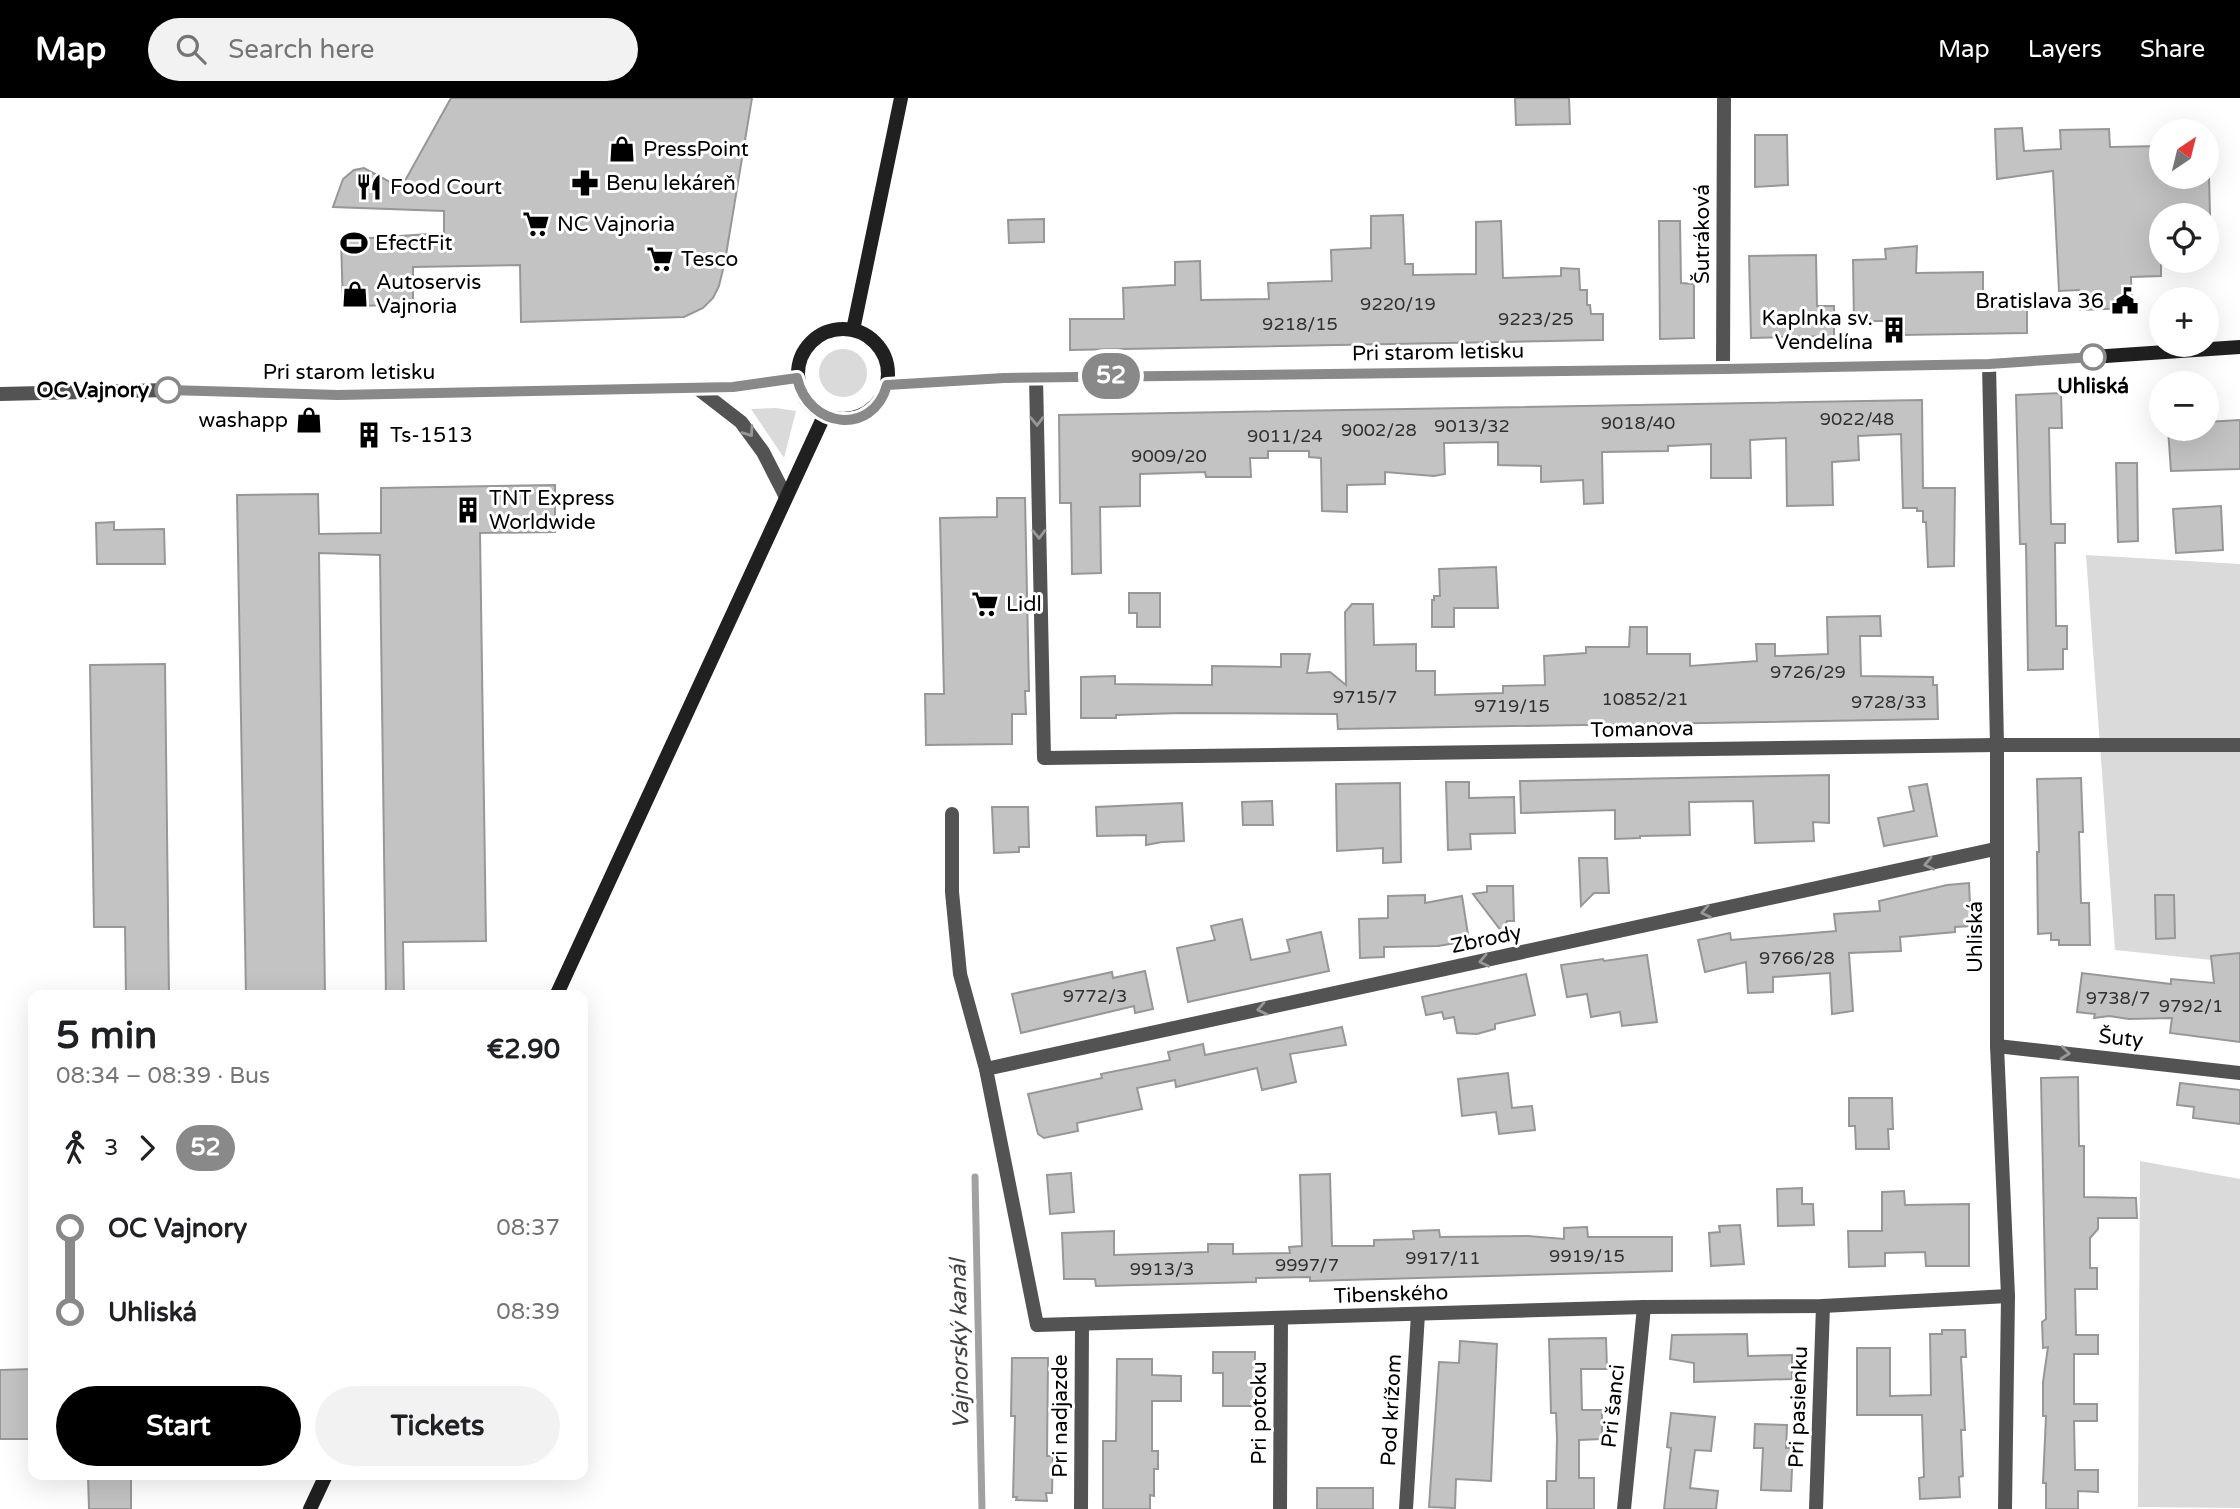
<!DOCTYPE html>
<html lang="en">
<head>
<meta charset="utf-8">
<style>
	body { margin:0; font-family:"Varela Round",sans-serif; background:#f2f2f2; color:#202124; height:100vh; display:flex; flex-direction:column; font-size:26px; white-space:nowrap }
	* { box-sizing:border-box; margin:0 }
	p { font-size:23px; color:#757577 }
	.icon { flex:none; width:38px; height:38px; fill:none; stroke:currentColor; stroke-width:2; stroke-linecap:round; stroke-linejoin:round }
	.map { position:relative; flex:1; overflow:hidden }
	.panel { position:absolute; left:28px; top:892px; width:560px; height:490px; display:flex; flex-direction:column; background:#fff; border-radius:14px; box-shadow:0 7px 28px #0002 }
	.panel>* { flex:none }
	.badge { padding:0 14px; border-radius:23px; font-size:24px; line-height:46px }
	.needle { width:46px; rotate:35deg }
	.fabs { position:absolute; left:2149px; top:21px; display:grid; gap:14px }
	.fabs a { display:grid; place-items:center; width:70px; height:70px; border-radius:50%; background:#fff; box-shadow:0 7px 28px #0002; font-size:35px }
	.map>.badge { position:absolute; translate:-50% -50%; box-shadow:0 0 0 4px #fff }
	.legs { display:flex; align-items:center; gap:10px; height:77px; padding:0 28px; font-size:23px }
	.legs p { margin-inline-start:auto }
	.head { display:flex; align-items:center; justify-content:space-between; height:119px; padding:0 28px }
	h1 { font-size:38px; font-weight:800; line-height:52px }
	.action { display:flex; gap:14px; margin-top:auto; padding:14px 28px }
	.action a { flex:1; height:80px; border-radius:42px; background:#000; color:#fff; font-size:28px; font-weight:800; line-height:80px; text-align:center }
	.action a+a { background:#f2f2f2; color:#202124 }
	ul { padding:0 28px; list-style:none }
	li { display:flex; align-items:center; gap:24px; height:84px; font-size:26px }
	li i { display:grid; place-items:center; width:10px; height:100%; margin:0 9px; background:currentColor }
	li i::after { content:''; width:18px; height:18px; margin:-9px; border:5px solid; border-radius:50%; background:#fff }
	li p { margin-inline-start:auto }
	li:first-child i { background:linear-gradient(#0000 50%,currentColor 0) }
	li:last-child i { background:linear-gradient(currentColor 50%,#0000 0) }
	header { display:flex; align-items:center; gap:42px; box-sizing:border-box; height:98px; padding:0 35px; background:#000; color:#fff }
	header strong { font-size:33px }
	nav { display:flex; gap:38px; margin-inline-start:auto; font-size:24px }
	.search { width:490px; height:63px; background:#f2f2f2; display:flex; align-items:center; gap:18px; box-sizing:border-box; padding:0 24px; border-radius:38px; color:#757577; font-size:26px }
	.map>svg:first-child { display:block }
	.green { fill:#dadada }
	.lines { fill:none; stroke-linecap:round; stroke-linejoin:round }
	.stream { stroke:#a1a1a1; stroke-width:7 }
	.building { fill:#c3c3c3; stroke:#979797; stroke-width:2 }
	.street { stroke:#535353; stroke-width:14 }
	.secondary { stroke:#202020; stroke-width:14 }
	.oneway { stroke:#989898 }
	.line-1-casing { stroke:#fff; stroke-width:16 }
	.line-1 { stroke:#898989; stroke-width:10 }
	.stop-1-dot { fill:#fff; stroke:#898989; stroke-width:3.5 }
	.labels { text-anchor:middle; stroke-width:6; stroke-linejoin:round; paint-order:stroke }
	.number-label { font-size:18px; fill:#313131 }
	.poi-label { font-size:21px; fill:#000; stroke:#fff; text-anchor:start }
	.street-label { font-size:21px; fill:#000; stroke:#fff }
	.stop-label { font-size:21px; font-weight:bold; fill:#000; stroke:#fff }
	.water-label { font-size:23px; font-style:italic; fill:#424242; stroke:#fff }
</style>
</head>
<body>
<header>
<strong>Map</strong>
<div class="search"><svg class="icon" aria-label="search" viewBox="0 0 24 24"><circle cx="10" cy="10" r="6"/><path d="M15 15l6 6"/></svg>Search here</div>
<nav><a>Map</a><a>Layers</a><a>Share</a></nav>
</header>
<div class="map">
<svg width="2240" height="1411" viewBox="0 0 2240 1411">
	<rect width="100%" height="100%" fill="#fff"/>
	<g class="green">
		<circle cx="843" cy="275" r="24"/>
		<path d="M776,310L796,313L784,360L751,311Z"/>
		<path d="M2086,457L2240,466V865L2115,852Z"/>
		<path d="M2140,1063L2240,1081V1410L2138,1409Z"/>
	</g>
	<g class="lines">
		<path class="stream" d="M975,1079L982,1411"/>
	</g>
	<g class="building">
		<path d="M451,0H752L725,163L719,188L713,200L703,210L684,219L521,224L520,167L413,169V207L343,208L341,142L444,135V113L333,109L343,81L354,72L364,70L401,90Z"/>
		<path d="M1515,0H1569L1570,26L1516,27Z"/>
		<path d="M2022,30L2024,53L2061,51L2060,32L2109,31L2110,49L2161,48V79H2209L2210,117H2161V178L2131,179L2132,210L2080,212L2079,192L2059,193L2053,73L1997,81L1995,31Z"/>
		<path d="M1755,37H1787L1788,87L1755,89Z"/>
		<path d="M1403,117L1405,166H1413V177L1476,176V124L1501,123L1503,180L1561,178V170L1579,171L1580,192H1587V207H1590L1591,216H1603V242L1070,252V221H1124L1123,190L1175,187V164L1200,163L1201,202L1269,201L1268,185L1332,183L1331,152L1371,150V118Z"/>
		<path d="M1044,121V144L1009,145L1008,122Z"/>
		<path d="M1659,123H1680L1681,185L1694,186V240L1660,241Z"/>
		<path d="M1917,148L1916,175L1983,174V205H2027V235L1900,237L1889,236V223H1854L1853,162L1886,161L1885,151Z"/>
		<path d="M1816,157L1817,208H1834V238L1751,240L1749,158Z"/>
		<path d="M2061,295L2062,330H2049L2051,426H2065V445H2055L2056,528H2067V551H2063V571L2028,572L2026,446H2020L2016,297Z"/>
		<path d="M1922,302L1923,390H1955L1954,468L1928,469L1926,424H1923V413H1917V410H1903L1901,336L1858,338L1859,362L1832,364L1833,407L1787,408L1786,340L1750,342L1751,380H1711V346L1668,348V353L1602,354L1603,405L1584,406L1583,382L1541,384V368L1498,367V344L1444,345L1445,376L1434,378L1385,374V386L1347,387V414L1322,413L1321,360L1309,359V353H1268V360H1250L1251,379H1206L1205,374L1140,376V408L1100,409L1101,475L1072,476L1071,405H1060L1059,317Z"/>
		<path d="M2240,322V371L2171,373L2168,331H2207V324Z"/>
		<path d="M2116,365H2137L2138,443L2118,444Z"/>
		<path d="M555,387V434L480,435L486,843L403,844L404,898H386L380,457L319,455L325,898H246L237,397L318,396L319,436L381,435V390Z"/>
		<path d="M997,400H1025L1029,593H1025L1026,616H1012V646L926,647L925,596H944L940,420L997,419Z"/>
		<path d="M2221,408L2223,452L2176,455L2173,411Z"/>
		<path d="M114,424V432L164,431L165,466H97L96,425Z"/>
		<path d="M1496,469L1498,510H1454V529H1432V502H1434V498H1440L1439,471Z"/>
		<path d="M1129,495H1160V529H1137V515H1129Z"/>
		<path d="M1352,506H1373L1374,547L1416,546V573H1435V597L1503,595V588L1545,587L1544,558L1586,555V549H1629L1630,529H1647V556H1690V568L1757,563L1756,546H1775V558L1828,556L1827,519L1880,518L1881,538H1860L1861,578L1933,579V587H1937L1938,621L1338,631L1337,616L1181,615L1116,617V620H1081V579L1115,578V586L1212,587V568L1281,569V556H1310L1307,575L1330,574L1346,587L1345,514Z"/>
		<path d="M165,566L169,898H126L125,829H94L90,567Z"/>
		<path d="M1829,677V725L1813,724L1814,743L1755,745L1753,703L1689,704L1690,737L1640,738V740L1615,741V712L1521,715L1520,683Z"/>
		<path d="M2081,680L2083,734H2079L2081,805H2089L2090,847H2059V842H2051V835L2038,836L2037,754H2039L2037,681Z"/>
		<path d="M1446,684H1469V700L1514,699L1515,735L1470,736L1471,751L1448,752Z"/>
		<path d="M1400,685L1401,764L1383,765V750L1337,753L1336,686Z"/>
		<path d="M1927,686L1937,738L1884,748L1878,720L1914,713L1909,689Z"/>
		<path d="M1272,703L1273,727H1243L1242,704Z"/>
		<path d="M1182,705L1184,743L1162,744L1146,747V737L1097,738L1096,709Z"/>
		<path d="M992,709H1028L1029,749H1019V754L994,755Z"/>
		<path d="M1579,760H1607L1609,795H1594L1581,808Z"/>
		<path d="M1969,785L1971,828L1955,829V834L1900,839L1901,853L1849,855L1853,913L1832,916L1830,875L1773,879V894L1748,895L1746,864L1705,874L1698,842L1730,835L1731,842L1836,833L1834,816L1880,813L1879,803L1947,787Z"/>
		<path d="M1487,788H1513L1514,823H1507L1502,834L1473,796L1487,794Z"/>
		<path d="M1425,797V805L1462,798L1469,843L1438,848L1384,849V859L1360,860L1359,821L1388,820V798Z"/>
		<path d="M2155,797H2174L2175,840L2156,841Z"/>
		<path d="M1242,821L1251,862L1290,854L1287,842L1321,834L1329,873L1188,904L1177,850L1215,842L1211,828Z"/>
		<path d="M2240,855V944L2170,935L2172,920L2129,921L2109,918L2094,920L2095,916L2077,914L2082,875L2171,886V881L2214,885L2211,858Z"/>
		<path d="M1647,857L1657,924L1622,928L1620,914L1591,919L1587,896L1567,899L1561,867L1603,861L1604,863Z"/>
		<path d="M1145,873L1153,911L1135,915L1134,908L1021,935L1012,896L1112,874L1113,880Z"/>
		<path d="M1526,876L1535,917L1495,926V931L1477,936L1457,935L1454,919L1444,921L1442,914L1426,917L1422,899Z"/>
		<path d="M1342,929L1346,947L1290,956L1296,984L1262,992L1257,970L1176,989L1175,982L1137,990L1142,1011L1077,1025L1078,1033L1044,1040L1038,1036L1028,996L1102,980L1101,976L1170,962L1168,954L1203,946L1205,957Z"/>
		<path d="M1508,975L1512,1010L1532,1008L1535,1032L1499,1036L1496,1014L1462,1018L1458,981Z"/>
		<path d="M2078,979L2079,1048H2084V1099L2136,1100L2137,1120H2098V1131L2090,1140V1170H2097V1191H2075L2076,1237H2098V1256H2074V1306H2097V1323H2074L2075,1372H2098V1394L2078,1393V1411H2046V1385H2043L2046,1318H2043V1284L2048,1249L2043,1250L2042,1224L2046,1221L2041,980Z"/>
		<path d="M2180,985L2240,992V1026L2193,1020L2194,1009L2177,1007Z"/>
		<path d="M1849,1000H1892L1893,1031H1888L1889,1051H1856L1855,1028H1849Z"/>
		<path d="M1071,1075L1074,1114L1050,1116L1047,1077Z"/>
		<path d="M1330,1076L1332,1148H1374V1142L1414,1141L1413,1133L1439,1132L1440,1139L1528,1138L1564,1141V1130L1587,1129L1588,1139H1672V1173L1310,1183V1179L1256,1180V1184L1096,1188L1095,1181H1064L1062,1135L1114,1133V1157L1208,1154V1146H1233V1156L1290,1155L1289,1149L1302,1148L1300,1077Z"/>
		<path d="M1802,1090V1106H1813L1814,1127L1778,1128L1777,1091Z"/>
		<path d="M1904,1093L1905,1107L1969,1106V1168H1926L1925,1154L1885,1155V1168L1849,1169L1848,1133H1882V1094Z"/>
		<path d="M1740,1127L1744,1166L1711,1168L1709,1135L1720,1134L1719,1128Z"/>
		<path d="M1942,1232H1965L1966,1259H1961L1965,1332H1961L1963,1378L1959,1379L1960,1399L1920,1401L1919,1380L1924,1379L1922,1317H1857V1250H1890V1298L1931,1297L1930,1236H1942Z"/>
		<path d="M1747,1236L1748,1258L1792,1257V1281L1694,1284V1265L1670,1261L1672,1237Z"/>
		<path d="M1606,1240L1607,1271H1581L1582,1312H1602V1341L1579,1342V1380H1594V1411H1547V1383H1556L1557,1340L1556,1315H1551L1549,1241Z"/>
		<path d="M1460,1243L1497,1246L1491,1383L1456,1381L1455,1410L1429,1409L1439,1264L1459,1265Z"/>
		<path d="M1213,1254H1255L1254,1308H1223V1275H1213Z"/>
		<path d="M1012,1260H1048L1047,1358H1053L1052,1395H1046L1047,1403L1016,1402L1017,1399H1013L1015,1318H1011Z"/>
		<path d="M1117,1261H1152V1277L1181,1278V1303H1152V1353H1158V1371H1154V1398L1150,1397V1411H1103V1343H1116Z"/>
		<path d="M33,1271V1341H0V1272Z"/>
		<path d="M1671,1315L1715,1319L1711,1353L1695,1352L1690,1390L1718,1393L1716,1411H1664L1671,1350L1667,1349Z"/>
		<path d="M1755,1326L1787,1327L1786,1350H1793L1791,1393L1761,1392L1763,1350H1754Z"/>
		<path d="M88,1377H131V1411H89Z"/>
		<rect x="1317" y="1390" width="56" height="21"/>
	</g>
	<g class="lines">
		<g class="street">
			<path d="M1989,266L1997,647V948L2008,1198L2005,1411"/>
			<path d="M1723,271L1724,0"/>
			<path d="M1036,279L1044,660L1997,647H2240"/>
			<path d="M697,290L741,324L763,354L786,399"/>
			<path d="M0,296L168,292L338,297L733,289L798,280"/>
			<path d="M952,716V794L960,876L986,971L1037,1227L1644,1209L1823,1208L2008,1198"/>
			<path d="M1997,948L2240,975"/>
			<path d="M986,971L1995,751"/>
			<path d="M1081,1411L1082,1226"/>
			<path d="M1280,1411L1281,1220"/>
			<path d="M1406,1411L1418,1216"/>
			<path d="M1624,1411L1644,1209"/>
			<path d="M1816,1411L1823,1208"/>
		</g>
		<g class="secondary">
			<circle cx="843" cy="276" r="45"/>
			<path d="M853,232L901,0"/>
			<path d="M887,287L1004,280L1723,271L1989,266L2240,249"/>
			<path d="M556,898L824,318"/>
			<path d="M310,1411L326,1377"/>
		</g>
	</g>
	<defs><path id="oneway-chevron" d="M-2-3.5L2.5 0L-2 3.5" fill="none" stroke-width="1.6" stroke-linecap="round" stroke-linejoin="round" transform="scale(1.75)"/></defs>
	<g class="oneway">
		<use href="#oneway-chevron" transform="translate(1037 323) rotate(89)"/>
		<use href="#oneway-chevron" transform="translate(749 334) rotate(55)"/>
		<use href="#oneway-chevron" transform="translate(1039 436) rotate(89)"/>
		<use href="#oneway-chevron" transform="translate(1929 766) rotate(168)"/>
		<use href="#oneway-chevron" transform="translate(1706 814) rotate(168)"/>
		<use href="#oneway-chevron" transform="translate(1484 863) rotate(168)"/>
		<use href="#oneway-chevron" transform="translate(1262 911) rotate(168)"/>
		<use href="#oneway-chevron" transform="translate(2065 955) rotate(6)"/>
	</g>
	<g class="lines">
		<g class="line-1-casing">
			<path id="line-1" d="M168,292L338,297L733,289L797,280C809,331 873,338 887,287L1004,280L1723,271L1989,266L2093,259"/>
		</g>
		<use href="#line-1" class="line-1"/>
	</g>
	<defs>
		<g id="shop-bare" transform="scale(2.1)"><path d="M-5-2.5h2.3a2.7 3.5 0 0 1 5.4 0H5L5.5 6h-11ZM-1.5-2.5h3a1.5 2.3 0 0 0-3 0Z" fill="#000" stroke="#fff" stroke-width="2.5" paint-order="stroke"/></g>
		<g id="pharmacy-bare" transform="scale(2.1)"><path d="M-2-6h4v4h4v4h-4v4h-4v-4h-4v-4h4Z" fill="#000" stroke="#fff" stroke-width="2.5" paint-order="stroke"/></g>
		<g id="restaurant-bare" transform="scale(2.1)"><path d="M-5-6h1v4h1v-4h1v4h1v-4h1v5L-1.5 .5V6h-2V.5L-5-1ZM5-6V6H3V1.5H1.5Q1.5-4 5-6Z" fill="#000" stroke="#fff" stroke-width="2.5" paint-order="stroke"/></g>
		<g id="supermarket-bare" transform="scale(2.1)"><path d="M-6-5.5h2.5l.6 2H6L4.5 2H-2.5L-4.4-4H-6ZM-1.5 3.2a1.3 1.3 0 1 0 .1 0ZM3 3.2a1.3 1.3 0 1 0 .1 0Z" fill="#000" stroke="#fff" stroke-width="2.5" paint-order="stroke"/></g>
		<g id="stadium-bare" transform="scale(2.1)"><path d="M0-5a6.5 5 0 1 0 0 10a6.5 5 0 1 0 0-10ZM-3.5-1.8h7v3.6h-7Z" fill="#000" stroke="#fff" stroke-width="2.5" paint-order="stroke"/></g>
		<g id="civic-bare" transform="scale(2.1)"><path d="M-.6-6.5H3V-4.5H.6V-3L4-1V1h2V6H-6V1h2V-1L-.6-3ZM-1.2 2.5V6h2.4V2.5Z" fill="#000" stroke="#fff" stroke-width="2.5" paint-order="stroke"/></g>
		<g id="building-bare" transform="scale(2.1)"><path d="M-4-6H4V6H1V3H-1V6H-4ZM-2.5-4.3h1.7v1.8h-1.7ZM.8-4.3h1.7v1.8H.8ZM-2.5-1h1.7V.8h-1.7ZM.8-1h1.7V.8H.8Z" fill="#000" stroke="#fff" stroke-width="2.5" paint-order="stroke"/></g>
	</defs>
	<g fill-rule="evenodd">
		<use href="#shop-bare" x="622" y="51"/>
		<use href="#pharmacy-bare" x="585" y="85"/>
		<use href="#restaurant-bare" x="369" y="89"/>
		<use href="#supermarket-bare" x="536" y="126"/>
		<use href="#stadium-bare" x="354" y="145"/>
		<use href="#supermarket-bare" x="660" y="161"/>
		<use href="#shop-bare" x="355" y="196"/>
		<use href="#civic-bare" x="2125" y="203"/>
		<use href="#building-bare" x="1894" y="232"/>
		<use href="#shop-bare" x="309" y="322"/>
		<use href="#building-bare" x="369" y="337"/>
		<use href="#building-bare" x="468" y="412"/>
		<use href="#supermarket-bare" x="985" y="506"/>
	</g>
	<g class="stop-1-dot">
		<circle cx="2093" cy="259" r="12"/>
		<circle cx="168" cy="292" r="12"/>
	</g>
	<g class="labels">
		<g class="number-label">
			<text x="1398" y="212">9220/19</text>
			<text x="1536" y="227">9223/25</text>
			<text x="1300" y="232">9218/15</text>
			<text x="1857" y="327">9022/48</text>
			<text x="1638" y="331">9018/40</text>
			<text x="1472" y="334">9013/32</text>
			<text x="1379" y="338">9002/28</text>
			<text x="1285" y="344">9011/24</text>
			<text x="1169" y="364">9009/20</text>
			<text x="1808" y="580">9726/29</text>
			<text x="1365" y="605">9715/7</text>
			<text x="1645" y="607">10852/21</text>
			<text x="1889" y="610">9728/33</text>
			<text x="1512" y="614">9719/15</text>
			<text x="1797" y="866">9766/28</text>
			<text x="1095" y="904">9772/3</text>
			<text x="2118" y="906">9738/7</text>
			<text x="2191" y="914">9792/1</text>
			<text x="1587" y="1164">9919/15</text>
			<text x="1443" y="1166">9917/11</text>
			<text x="1307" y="1173">9997/7</text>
			<text x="1162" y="1177">9913/3</text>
		</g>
		<g class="poi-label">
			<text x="643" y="58">PressPoint</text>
			<text x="606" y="92">Benu lekáreň</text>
			<text x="390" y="96">Food Court</text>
			<text x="557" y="133">NC Vajnoria</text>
			<text x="375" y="152">EfectFit</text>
			<text x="681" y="168">Tesco</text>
			<text x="376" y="191">Autoservis<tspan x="376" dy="24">Vajnoria</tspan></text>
			<text x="2104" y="210" text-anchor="end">Bratislava 36</text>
			<text x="1873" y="227" text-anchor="end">Kaplnka sv.<tspan x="1873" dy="24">Vendelína</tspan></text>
			<text x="288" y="329" text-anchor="end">washapp</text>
			<text x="390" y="344">Ts-1513</text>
			<text x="489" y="407">TNT Express<tspan x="489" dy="24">Worldwide</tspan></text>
			<text x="1006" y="513">Lidl</text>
		</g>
		<g class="street-label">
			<text transform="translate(1702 136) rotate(-90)" y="7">Šutráková</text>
			<text transform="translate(1438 254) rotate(-1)" y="7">Pri starom letisku</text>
			<text x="349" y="281">Pri starom letisku</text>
			<text transform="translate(1642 631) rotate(-1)" y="7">Tomanova</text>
			<text transform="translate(1975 839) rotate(-90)" y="7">Uhliská</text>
			<text transform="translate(1486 841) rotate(-12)" y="7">Zbrody</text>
			<text transform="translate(2121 940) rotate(6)" y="7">Šuty</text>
			<text transform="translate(1391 1196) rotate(-2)" y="7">Tibenského</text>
			<text transform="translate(1613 1308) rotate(-84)" y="7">Pri šanci</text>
			<text transform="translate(1798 1309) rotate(-88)" y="7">Pri pasienku</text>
			<text transform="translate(1391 1312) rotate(-87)" y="7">Pod krížom</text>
			<text transform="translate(1259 1315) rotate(-90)" y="7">Pri potoku</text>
			<text transform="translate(1060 1318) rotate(-90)" y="7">Pri nadjazde</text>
		</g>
		<g class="stop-label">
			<text x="2093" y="295">Uhliská</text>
			<text x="149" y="299" text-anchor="end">OC Vajnory</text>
		</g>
		<g class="water-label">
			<text transform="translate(959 1246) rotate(-91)" y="8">Vajnorský kanál</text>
		</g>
	</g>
</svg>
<div class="fabs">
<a><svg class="needle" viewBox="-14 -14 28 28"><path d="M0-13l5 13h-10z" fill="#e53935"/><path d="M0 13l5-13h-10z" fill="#757577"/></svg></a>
<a><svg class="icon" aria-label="locate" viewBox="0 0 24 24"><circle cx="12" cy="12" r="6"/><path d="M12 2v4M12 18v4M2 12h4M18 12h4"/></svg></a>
<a>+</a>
<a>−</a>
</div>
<b class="badge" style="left:1111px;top:278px;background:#898989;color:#fff">52</b>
<section class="panel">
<div class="head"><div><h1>5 min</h1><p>08:34 – 08:39 · Bus</p></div><b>€2.90</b></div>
<div class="legs"><svg class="icon" aria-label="walk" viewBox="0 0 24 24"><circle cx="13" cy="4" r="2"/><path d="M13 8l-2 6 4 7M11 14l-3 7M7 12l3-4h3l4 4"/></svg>3<svg class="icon" aria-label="forward" viewBox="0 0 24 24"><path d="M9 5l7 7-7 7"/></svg><b class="badge" style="background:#898989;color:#fff">52</b></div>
<ul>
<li><i style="color:#898989"></i><b>OC Vajnory</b><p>08:37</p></li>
<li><i style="color:#898989"></i><b>Uhliská</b><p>08:39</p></li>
</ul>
<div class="action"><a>Start</a><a>Tickets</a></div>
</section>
</div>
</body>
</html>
